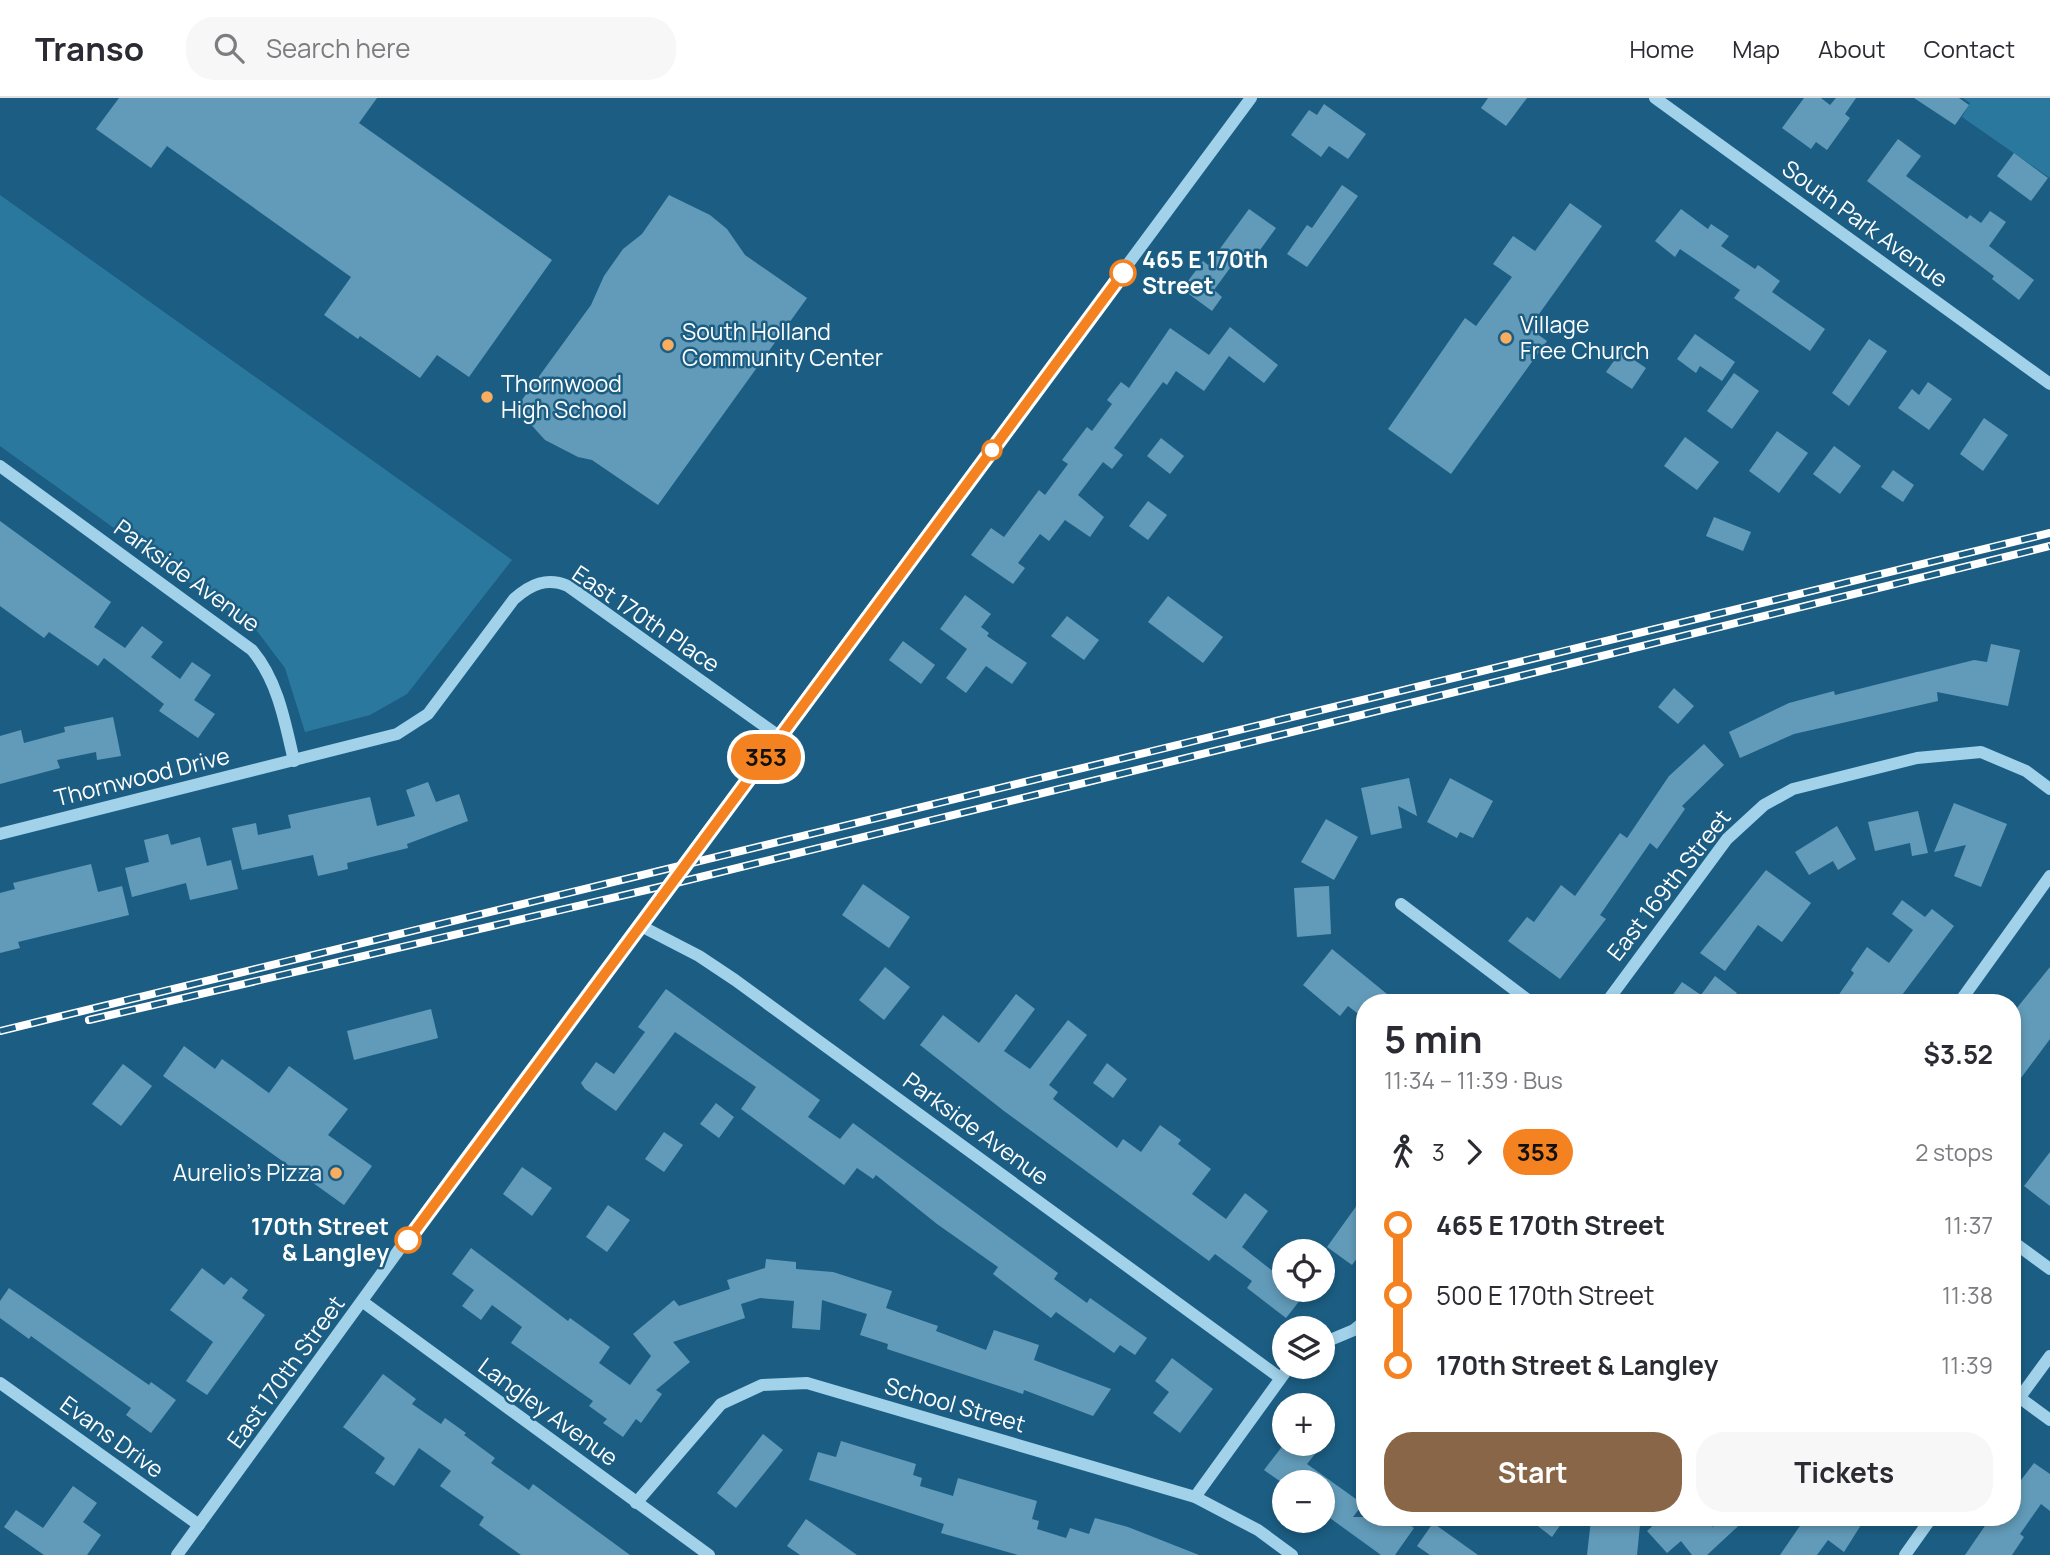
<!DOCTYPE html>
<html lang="en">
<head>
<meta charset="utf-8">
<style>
	body { margin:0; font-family:Manrope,sans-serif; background:#f7f7f7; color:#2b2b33; height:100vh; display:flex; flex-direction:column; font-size:26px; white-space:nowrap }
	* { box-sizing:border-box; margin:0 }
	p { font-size:23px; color:#7c7c81 }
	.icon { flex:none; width:38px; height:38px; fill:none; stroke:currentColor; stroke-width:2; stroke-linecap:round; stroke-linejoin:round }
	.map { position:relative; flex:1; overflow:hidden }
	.sheet { position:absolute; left:1356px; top:896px; width:665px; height:532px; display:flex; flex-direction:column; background:#fff; border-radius:28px; box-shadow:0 4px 10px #0003 }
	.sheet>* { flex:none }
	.badge { padding:0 14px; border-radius:23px; font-size:24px; line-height:46px }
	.controls { position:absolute; left:1272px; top:1141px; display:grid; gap:14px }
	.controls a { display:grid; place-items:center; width:63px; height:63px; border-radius:50%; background:#fff; box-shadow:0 4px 10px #0003; font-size:35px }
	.map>.badge { position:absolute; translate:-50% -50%; box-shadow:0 0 0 4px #fff }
	.legs { display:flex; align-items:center; gap:10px; height:77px; padding:0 28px; font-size:23px }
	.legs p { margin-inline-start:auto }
	.headline { display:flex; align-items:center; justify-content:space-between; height:119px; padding:0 28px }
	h1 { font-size:38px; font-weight:700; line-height:52px }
	.primary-button { display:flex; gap:14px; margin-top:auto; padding:14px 28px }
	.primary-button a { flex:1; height:80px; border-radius:28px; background:#896647; color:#fff; font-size:28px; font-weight:700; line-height:80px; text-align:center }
	.primary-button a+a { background:#f7f7f7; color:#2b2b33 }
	ul { padding:0 28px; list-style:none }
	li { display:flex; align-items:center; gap:24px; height:70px; font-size:26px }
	li i { display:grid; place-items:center; width:10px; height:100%; margin:0 9px; background:currentColor }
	li i::after { content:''; width:18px; height:18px; margin:-9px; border:5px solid; border-radius:50%; background:#fff }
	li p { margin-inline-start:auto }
	li:first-child i { background:linear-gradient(#0000 50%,currentColor 0) }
	li:last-child i { background:linear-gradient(currentColor 50%,#0000 0) }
	header { display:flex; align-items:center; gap:42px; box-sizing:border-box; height:98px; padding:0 35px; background:#fff; border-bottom:2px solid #e1e1e2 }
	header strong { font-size:33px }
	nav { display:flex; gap:38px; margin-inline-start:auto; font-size:24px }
	.search { width:490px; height:63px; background:#f7f7f7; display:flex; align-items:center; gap:18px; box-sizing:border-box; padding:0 24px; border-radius:28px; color:#7c7c81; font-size:26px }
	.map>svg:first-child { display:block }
	.green { fill:#2b789f }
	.building { fill:#629bb9 }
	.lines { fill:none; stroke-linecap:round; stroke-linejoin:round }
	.minor { stroke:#a1d2ea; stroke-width:12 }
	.rail-casing { stroke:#fff; stroke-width:8 }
	.rail { stroke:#1c5e83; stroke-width:5; stroke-dasharray:16; stroke-linecap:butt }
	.line-1-casing { stroke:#fff; stroke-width:16 }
	.line-1 { stroke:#f58220; stroke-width:10 }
	.stop-1-dot { fill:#fff; stroke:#f58220; stroke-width:3.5 }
	.poi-dot { fill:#fbad5f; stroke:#1c5e83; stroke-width:2.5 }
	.labels { text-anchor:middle; stroke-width:5; stroke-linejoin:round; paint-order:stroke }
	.street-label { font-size:23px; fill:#fff; stroke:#1c5e83 }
	.stop-label { font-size:23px; font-weight:bold; fill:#fff; stroke:#1c5e83; text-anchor:start }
	.poi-label { font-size:23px; fill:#fff; stroke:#1c5e83; text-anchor:start }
</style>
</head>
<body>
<header>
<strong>Transo</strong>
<div class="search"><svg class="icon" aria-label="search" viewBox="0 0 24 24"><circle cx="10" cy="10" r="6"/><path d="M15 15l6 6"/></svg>Search here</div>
<nav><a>Home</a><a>Map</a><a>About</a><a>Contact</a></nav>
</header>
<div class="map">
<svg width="2050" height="1457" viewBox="0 0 2050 1457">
	<rect width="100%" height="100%" fill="#1c5e83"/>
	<g class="green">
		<path d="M1963,0H2050V80L1962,19L1970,5Z"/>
		<path d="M0,97L512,462L407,596L370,617L305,634L285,570L257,533L0,348Z"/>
	</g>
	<g class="building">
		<path d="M119,0H377L359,25L552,162L469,279L437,257L420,280L360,238L358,241L324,217L351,179L167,48L151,70L96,31Z"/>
		<path d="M1488,0H1527L1506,28L1481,10Z"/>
		<path d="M1804,0H1821L1830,7L1836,0H1856L1845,16L1850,20L1827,52L1816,44L1811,51L1782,30Z"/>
		<path d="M1914,0H1959L1969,7L1955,27Z"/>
		<path d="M1324,6L1366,36L1348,61L1329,48L1321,59L1291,37L1309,12L1317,17Z"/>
		<path d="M1898,41L1921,58L1906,78L1967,121L1970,117L1981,125L1990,113L2006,124L1989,148L2034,182L2019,202L1992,181L1994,178L1867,83Z"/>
		<path d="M2014,55L2048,80L2031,103L1997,78Z"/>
		<path d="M1342,87L1358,98L1307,169L1287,156L1307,127L1312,130Z"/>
		<path d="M669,97L710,117L727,131L745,157L807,200L658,407L592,362L578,359L545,342L516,310L591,207L604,178L623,151L642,136Z"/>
		<path d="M1570,105L1602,128L1529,230L1547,243L1451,376L1388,331L1465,220L1476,228L1512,179L1493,166L1513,138L1535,153Z"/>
		<path d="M1249,111L1276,130L1252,163L1241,155L1214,192L1222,199L1212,213L1182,191L1203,163L1208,167Z"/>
		<path d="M1681,111L1708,131L1711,126L1729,138L1721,148L1755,171L1758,167L1780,183L1772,194L1825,231L1810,253L1734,200L1740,192L1680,151L1675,159L1655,143Z"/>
		<path d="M1230,229L1278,267L1264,285L1229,258L1204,293L1176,273L1167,287L1163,284L1114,350L1123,357L1112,371L1103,364L1078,397L1104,419L1090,439L1065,422L1049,443L1040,436L1018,465L1025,470L1013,486L971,457L991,430L1004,439L1039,392L1045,397L1068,366L1062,362L1087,329L1092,333L1112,306L1107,302L1121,284L1129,290L1170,230L1209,257Z"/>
		<path d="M1695,236L1735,264L1722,283L1700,268L1696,275L1677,261Z"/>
		<path d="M1869,241L1887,253L1849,308L1832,295Z"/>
		<path d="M1621,253L1646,270L1632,291L1606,274Z"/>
		<path d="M1734,275L1759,293L1732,331L1707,313Z"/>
		<path d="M1928,284L1952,301L1929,332L1898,310L1912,291L1919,297Z"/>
		<path d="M1984,320L2008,337L1983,373L1960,356Z"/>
		<path d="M1777,333L1808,355L1779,395L1749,373Z"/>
		<path d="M1685,339L1719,364L1697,392L1664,368Z"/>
		<path d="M1161,340L1184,358L1170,376L1147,358Z"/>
		<path d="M1834,348L1861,368L1840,396L1813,376Z"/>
		<path d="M1893,372L1914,387L1903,404L1881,389Z"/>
		<path d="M1148,403L1167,417L1148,442L1129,428Z"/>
		<path d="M1714,419L1751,434L1743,453L1706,438Z"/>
		<path d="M0,423L111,504L94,529L125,550L142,528L163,544L151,559L180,581L192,564L211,577L194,602L215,616L198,640L159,613L164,606L104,560L98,568L49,534L44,540L0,508Z"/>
		<path d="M965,497L991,516L981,529L989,535L987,538L1027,565L1012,586L986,568L966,595L946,580L967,551L940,531Z"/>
		<path d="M1168,498L1223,539L1203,565L1148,524Z"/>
		<path d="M1067,518L1099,542L1084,562L1051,538Z"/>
		<path d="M903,543L935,567L921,586L889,562Z"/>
		<path d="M1991,546L2020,552L2008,608L1937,594L1938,603L1794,636L1740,660L1729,634L1789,605L1834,593L1835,597L1974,562L1987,564Z"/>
		<path d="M1674,590L1694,608L1678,626L1658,609Z"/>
		<path d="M113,619L121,658L97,662L96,654L57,662L60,670L0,686V638L21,632L24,645L65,634L64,629Z"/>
		<path d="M1704,646L1724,667L1682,708L1685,711L1657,751L1650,745L1600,817L1606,821L1560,881L1508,843L1527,819L1534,824L1561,787L1575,798L1620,735L1627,740L1669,678Z"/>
		<path d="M1409,680L1417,718L1398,708L1402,730L1371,737L1361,690Z"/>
		<path d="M1450,680L1493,703L1473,740L1460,734L1457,740L1427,724Z"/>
		<path d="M428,684L436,704L459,696L468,723L407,746L408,750L347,765L348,771L318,778L313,757L242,772L232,730L256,725L258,737L291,730L288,717L370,699L377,728L415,718L406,692Z"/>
		<path d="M1954,705L2007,726L1981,789L1954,778L1966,747L1934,754Z"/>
		<path d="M1918,713L1928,755L1912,758L1910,745L1875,753L1868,724Z"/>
		<path d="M1326,721L1358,739L1334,782L1301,764Z"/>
		<path d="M1837,728L1856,761L1838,772L1833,763L1809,777L1795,754Z"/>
		<path d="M168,736L171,747L200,739L207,768L231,762L238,791L190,802L186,785L132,799L125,770L149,764L144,742Z"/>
		<path d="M91,766L98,794L122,788L129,817L18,844L20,850L0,855V795L15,791L13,785Z"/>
		<path d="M1766,772L1811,805L1782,844L1758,827L1725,873L1700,855Z"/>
		<path d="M863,786L910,819L889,850L842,817Z"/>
		<path d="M1329,788L1331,836L1297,839L1294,790Z"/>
		<path d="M1902,802L1925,819L1932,811L1954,828L1896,905H1833L1854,875L1851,872L1867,849L1889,865L1913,832L1892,816Z"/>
		<path d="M1332,851L1398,905H1365V921L1348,908L1340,918L1303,887Z"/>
		<path d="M885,869L910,889L884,922L859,902Z"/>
		<path d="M2050,869V941L2012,992V916Z"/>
		<path d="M1715,878L1737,895L1730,905H1667L1682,884L1701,897Z"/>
		<path d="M666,891L820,1002L808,1019L840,1041L853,1025L1058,1175L1054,1181L1087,1205L1090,1200L1147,1240L1135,1257L1120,1247L1114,1255L1056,1214L1051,1220L993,1176L998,1169L937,1126L876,1077L873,1081L857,1070L844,1087L741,1011L756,989L675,934L616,1013L585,991L581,985L596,964L614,976L645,934L638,929Z"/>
		<path d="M1016,896L1035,911L1004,953L1030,971L1068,922L1087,937L1049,987L1058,994L1053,1001L1117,1050L1123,1041L1141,1054L1160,1027L1181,1042L1178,1046L1211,1071L1192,1096L1226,1121L1245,1095L1268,1113L1242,1149L1284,1182V1192H1308L1286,1220L1247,1190L1252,1183L1215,1156L1209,1163L1004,1013L920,947L943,917L979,945Z"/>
		<path d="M431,911L438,940L354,962L347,933Z"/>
		<path d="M184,948L215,971L222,961L269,995L289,968L348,1011L328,1037L372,1068L344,1107L163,978Z"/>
		<path d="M1107,965L1127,981L1113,1000L1093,985Z"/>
		<path d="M123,966L152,988L121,1028L92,1006Z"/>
		<path d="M716,1005L734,1019L719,1040L700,1026Z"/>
		<path d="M664,1034L683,1047L664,1074L645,1061Z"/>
		<path d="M2050,1054V1108L2024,1088Z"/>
		<path d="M522,1069L552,1090L532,1118L503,1096Z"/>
		<path d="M1365,1096V1149L1352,1167L1327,1149Z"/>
		<path d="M608,1107L630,1122L607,1154L586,1139Z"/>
		<path d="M471,1150L568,1223L570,1220L610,1249L599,1265L630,1287L651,1258L633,1236L674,1202L679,1208L730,1191L727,1182L765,1170L766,1161L796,1164V1171L833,1174L892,1193L886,1210L938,1228L936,1233L986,1252L994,1232L1039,1247L1034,1262L1111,1291L1093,1318L1024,1292L1023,1296L887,1251L888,1246L860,1237L867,1216L822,1202L820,1232L792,1230L794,1203L760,1200L741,1206L745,1220L673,1244L690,1264L656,1292L662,1296L641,1325L636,1321L623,1339L603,1325L607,1321L589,1308L593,1303L511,1245L522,1229L492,1207L481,1222L462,1208L474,1192L452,1176Z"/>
		<path d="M202,1170L224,1187L231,1179L248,1192L242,1200L265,1217L207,1297L186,1283L213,1244L170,1212Z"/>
		<path d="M9,1190L149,1287L151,1284L176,1302L151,1335L126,1317L131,1310L31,1238L29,1241L0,1220V1203Z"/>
		<path d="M1172,1260L1213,1291L1180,1335L1153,1315L1169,1294L1155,1283Z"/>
		<path d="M383,1276L416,1301L412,1306L441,1326L445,1320L466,1335L464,1337L495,1360L491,1365L529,1392L533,1386L630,1457H521L479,1427L484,1419L440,1388L451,1373L419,1350L394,1388L375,1375L385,1360L343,1329Z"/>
		<path d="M763,1336L783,1352L736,1410L717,1395Z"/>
		<path d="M841,1343L916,1366L913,1377L922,1380L920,1388L953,1398L958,1380L1037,1403L1032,1421L1039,1423L1037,1431L1066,1440L1070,1430L1089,1436L1095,1420L1128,1429L1199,1457H1018L941,1435L944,1426L809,1382L818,1354L836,1359Z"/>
		<path d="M1284,1346H1323L1307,1366L1363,1406L1353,1419H1399L1414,1430L1395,1457H1381L1323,1415V1384H1281L1264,1372Z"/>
		<path d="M2034,1365L2050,1376V1413L2041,1406L2020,1436L2024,1439L2012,1457H1965L1991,1419H2012V1394Z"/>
		<path d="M73,1388L97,1405L83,1424L101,1437L87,1457H44L4,1429L16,1412L43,1430Z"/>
		<path d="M1526,1419H1566L1552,1439Z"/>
		<path d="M1662,1419H1703L1713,1429L1720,1419H1748L1707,1457H1692L1681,1443L1667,1455L1647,1433Z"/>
		<path d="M1806,1419H1866L1844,1454L1828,1442L1817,1457H1780Z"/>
		<path d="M806,1421L857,1457H800L787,1448Z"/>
		<path d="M1591,1422L1640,1427L1637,1457H1587Z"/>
		<path d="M1433,1425L1478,1457H1430L1417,1448Z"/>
	</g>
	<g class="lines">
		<g class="minor">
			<path d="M1655,0L2050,286"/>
			<path d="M0,368L252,552C278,583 285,624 294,663"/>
			<path d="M0,736L397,636L428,616L514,501C531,486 547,479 568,488L780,639"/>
			<path d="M1401,806L1532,905"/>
			<path d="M641,828L699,858L735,882L1279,1279"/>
			<path d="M1606,905L1727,741L1764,707L1793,691L1917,660L1981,654L2026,673L2050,691"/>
			<path d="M1959,905L2050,778"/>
			<path d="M2012,1143L2050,1171"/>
			<path d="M363,1204L709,1457"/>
			<path d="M1323,1245L1354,1232L1365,1223"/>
			<path d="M0,1285L199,1427"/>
			<path d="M2020,1300L2050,1322"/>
			<path d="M2012,1310L2050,1258"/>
			<path d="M1195,1399L1289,1269"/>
			<path d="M636,1405L721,1306L762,1287L807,1285L1195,1399L1258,1432L1292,1457"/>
			<path d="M177,1457L462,1065L1251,0"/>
			<path d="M1905,1457L1932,1419"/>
		</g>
		<g class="rail-casing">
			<g id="rail">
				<path d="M89,922L672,786L2050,448"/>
				<path d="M0,933L2050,435"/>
			</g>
		</g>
		<use href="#rail" class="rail"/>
	</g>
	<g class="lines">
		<g class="line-1-casing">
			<path id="line-1" d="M408,1142L1123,175"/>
		</g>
		<use href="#line-1" class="line-1"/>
	</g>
	<g class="stop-1-dot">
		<circle cx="1123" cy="175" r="12"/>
		<circle cx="992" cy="352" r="9"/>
		<circle cx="408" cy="1142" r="12"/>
	</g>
	<g class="poi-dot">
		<circle cx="1506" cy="240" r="7"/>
		<circle cx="668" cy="247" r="7"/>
		<circle cx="487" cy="299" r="7"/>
		<circle cx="336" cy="1075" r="7"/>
	</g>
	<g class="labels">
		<g class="street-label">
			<text transform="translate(1865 126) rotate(36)" y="8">South Park Avenue</text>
			<text transform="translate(187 478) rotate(36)" y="8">Parkside Avenue</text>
			<text transform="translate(646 521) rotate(34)" y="8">East 170th Place</text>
			<text transform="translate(142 679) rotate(-14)" y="8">Thornwood Drive</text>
			<text transform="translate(1669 787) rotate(-52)" y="8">East 169th Street</text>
			<text transform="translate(976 1031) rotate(36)" y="8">Parkside Avenue</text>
			<text transform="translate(286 1274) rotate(-54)" y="8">East 170th Street</text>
			<text transform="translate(955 1307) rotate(16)" y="8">School Street</text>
			<text transform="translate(548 1314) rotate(36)" y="8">Langley Avenue</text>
			<text transform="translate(112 1339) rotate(36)" y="8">Evans Drive</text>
		</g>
		<g class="stop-label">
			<text x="1142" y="170">465 E 170th<tspan x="1142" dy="26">Street</tspan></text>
			<text x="389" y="1137" text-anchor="end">170th Street<tspan x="389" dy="26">&amp; Langley</tspan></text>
		</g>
		<g class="poi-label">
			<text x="1520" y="235">Village<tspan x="1520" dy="26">Free Church</tspan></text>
			<text x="682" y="242">South Holland<tspan x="682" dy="26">Community Center</tspan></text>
			<text x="501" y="294">Thornwood<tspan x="501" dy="26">High School</tspan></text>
			<text x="322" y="1083" text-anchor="end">Aurelio's Pizza</text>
		</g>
	</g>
</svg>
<div class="controls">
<a><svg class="icon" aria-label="locate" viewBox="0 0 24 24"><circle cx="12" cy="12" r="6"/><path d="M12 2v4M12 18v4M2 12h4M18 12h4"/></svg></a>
<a><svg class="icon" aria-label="layers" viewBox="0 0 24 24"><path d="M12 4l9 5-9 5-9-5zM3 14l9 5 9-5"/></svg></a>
<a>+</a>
<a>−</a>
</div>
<b class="badge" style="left:766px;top:659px;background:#f58220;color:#111">353</b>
<section class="sheet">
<div class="headline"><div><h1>5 min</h1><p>11:34 – 11:39 · Bus</p></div><b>$3.52</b></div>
<div class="legs"><svg class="icon" aria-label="walk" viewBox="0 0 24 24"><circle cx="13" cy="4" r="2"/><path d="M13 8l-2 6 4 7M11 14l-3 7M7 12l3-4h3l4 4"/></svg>3<svg class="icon" aria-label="forward" viewBox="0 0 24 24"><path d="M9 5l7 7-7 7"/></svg><b class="badge" style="background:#f58220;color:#111">353</b><p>2 stops</p></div>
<ul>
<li><i style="color:#f58220"></i><b>465 E 170th Street</b><p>11:37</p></li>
<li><i style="color:#f58220"></i><span>500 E 170th Street</span><p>11:38</p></li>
<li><i style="color:#f58220"></i><b>170th Street &amp; Langley</b><p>11:39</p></li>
</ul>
<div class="primary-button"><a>Start</a><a>Tickets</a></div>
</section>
</div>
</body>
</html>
